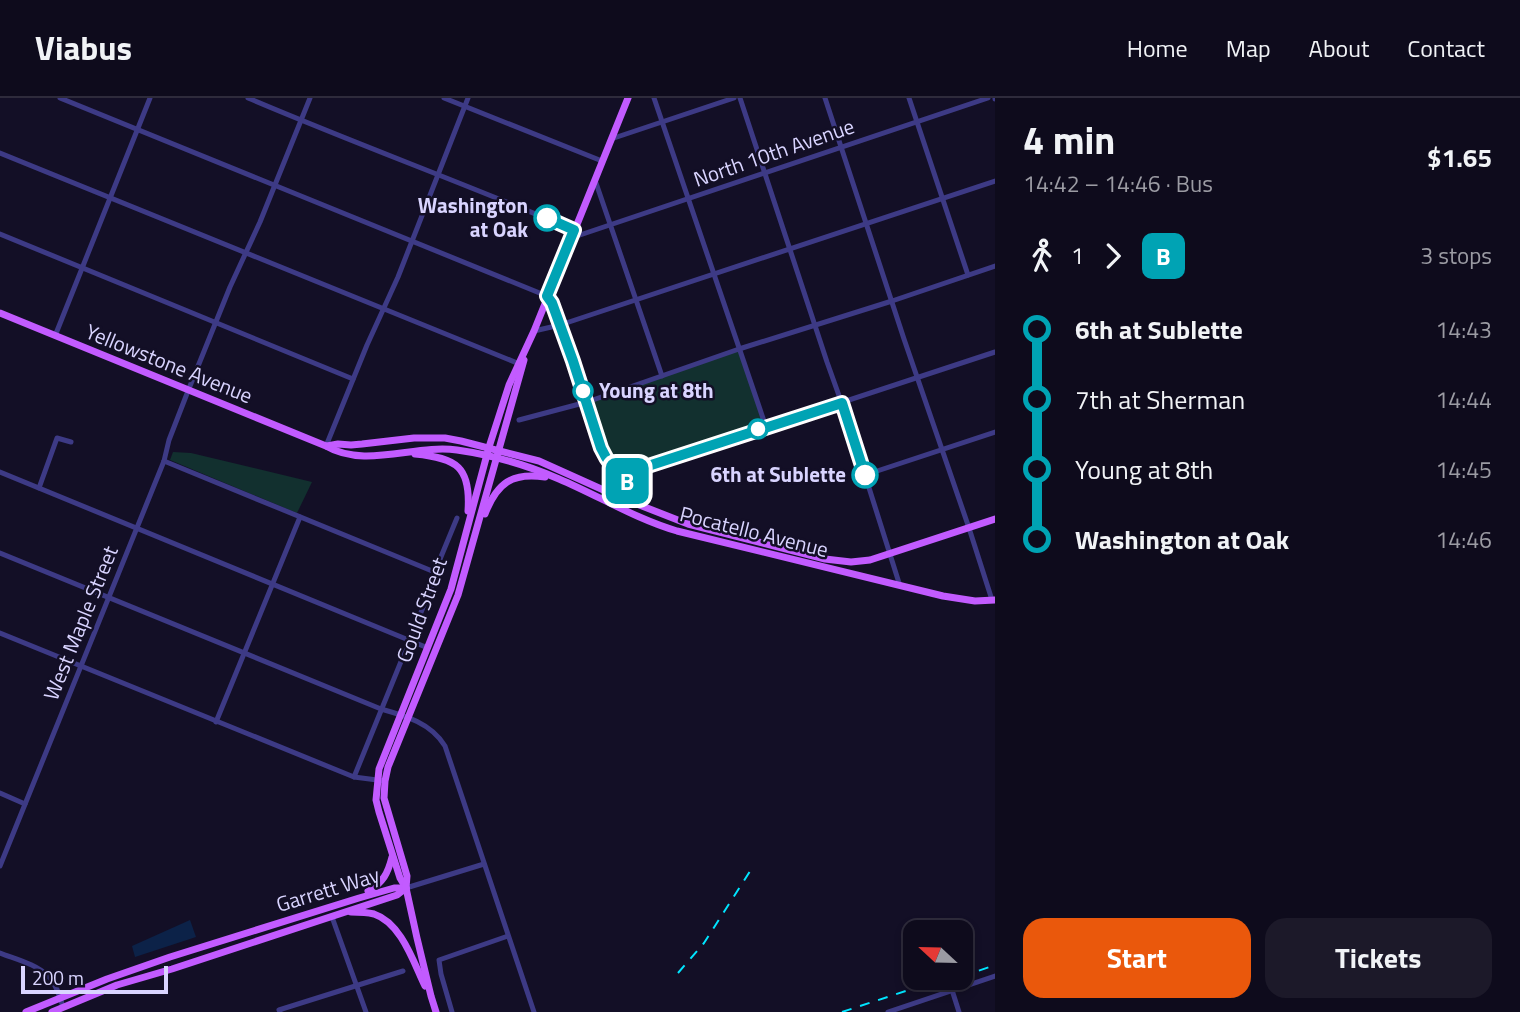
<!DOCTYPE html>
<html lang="en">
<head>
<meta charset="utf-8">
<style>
	body { margin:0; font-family:"Titillium Web",sans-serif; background:#1c1929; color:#f1f3f6; height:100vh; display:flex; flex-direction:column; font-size:26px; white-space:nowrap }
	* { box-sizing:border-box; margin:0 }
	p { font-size:23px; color:#9b9ba3 }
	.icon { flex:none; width:38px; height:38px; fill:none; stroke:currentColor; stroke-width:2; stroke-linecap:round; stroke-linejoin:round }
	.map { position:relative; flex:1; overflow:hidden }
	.sheet { display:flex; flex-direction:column; background:#0e0b1c; width:525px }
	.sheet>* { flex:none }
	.badge { padding:0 14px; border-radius:10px; font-size:24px; line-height:46px }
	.needle { width:46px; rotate:292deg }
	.fabs { position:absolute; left:903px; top:822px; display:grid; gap:14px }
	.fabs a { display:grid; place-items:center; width:70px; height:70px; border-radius:14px; background:#0e0b1c; box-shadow:0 4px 10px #0003,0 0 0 2px #2e2b3b; font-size:35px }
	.scale { position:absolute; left:21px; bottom:18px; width:147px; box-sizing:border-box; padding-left:7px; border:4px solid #d9d4ff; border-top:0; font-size:19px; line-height:24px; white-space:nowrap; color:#d9d4ff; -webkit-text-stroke:5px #130f26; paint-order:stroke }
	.map>.badge { position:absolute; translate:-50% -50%; box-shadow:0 0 0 4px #fff }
	.legs { display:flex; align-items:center; gap:10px; height:77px; padding:0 28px; font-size:23px }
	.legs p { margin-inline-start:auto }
	.summary { display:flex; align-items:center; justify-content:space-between; height:119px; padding:0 28px }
	h1 { font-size:38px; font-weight:700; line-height:52px }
	.action { display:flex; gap:14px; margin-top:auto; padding:14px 28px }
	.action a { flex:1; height:80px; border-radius:21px; background:#ea580c; color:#fff; font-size:28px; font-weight:700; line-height:80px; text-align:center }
	.action a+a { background:#1c1929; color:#f1f3f6 }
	ul { padding:0 28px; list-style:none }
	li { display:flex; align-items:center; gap:24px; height:70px; font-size:26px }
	li i { display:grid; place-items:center; width:10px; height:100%; margin:0 9px; background:currentColor }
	li i::after { content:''; width:18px; height:18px; margin:-9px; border:5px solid; border-radius:50%; background:#0e0b1c }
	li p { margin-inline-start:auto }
	li:first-child i { background:linear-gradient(#0000 50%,currentColor 0) }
	li:last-child i { background:linear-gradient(currentColor 50%,#0000 0) }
	header { display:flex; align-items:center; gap:42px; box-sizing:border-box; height:98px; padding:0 35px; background:#0e0b1c; border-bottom:2px solid #2e2b3b }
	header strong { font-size:33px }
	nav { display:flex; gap:38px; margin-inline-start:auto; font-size:24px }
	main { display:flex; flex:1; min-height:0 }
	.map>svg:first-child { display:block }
	.green { fill:#12302f }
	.water { fill:#0c2248 }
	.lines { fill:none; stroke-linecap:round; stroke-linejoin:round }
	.minor { stroke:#3d3a85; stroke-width:5 }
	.major { stroke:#c25bff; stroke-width:7 }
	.rail { stroke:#00e5ff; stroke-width:2; stroke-dasharray:10 9; stroke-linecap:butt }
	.line-1-casing { stroke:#fff; stroke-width:16 }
	.line-1 { stroke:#00a3b4; stroke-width:10 }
	.stop-1-dot { fill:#fff; stroke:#00a3b4; stroke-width:3.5 }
	.labels { text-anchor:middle; stroke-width:5; stroke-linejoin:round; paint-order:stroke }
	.street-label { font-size:21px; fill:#d9d4ff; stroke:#130f26 }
	.stop-label { font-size:21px; font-weight:bold; fill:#d9d4ff; stroke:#130f26; text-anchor:end }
</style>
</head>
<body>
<header>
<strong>Viabus</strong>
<nav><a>Home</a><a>Map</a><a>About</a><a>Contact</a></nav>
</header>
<main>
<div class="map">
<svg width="995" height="914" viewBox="0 0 995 914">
	<rect width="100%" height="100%" fill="#130f26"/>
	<g class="green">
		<path d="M739,251L766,329L645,369L627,383L612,390L611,368L606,360L587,304Z"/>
		<path d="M173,354L191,355L312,384L297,415L170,362Z"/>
	</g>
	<path class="water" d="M190,822L196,839L135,859L132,848Z"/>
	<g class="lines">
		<g class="minor">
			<path d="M60,0L547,198L552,205L573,263L601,350L611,368L627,383"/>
			<path d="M248,0C356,46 466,86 574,132"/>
			<path d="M444,0L602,63"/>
			<path d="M654,0L766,329"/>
			<path d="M740,0L827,264L847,320L900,488"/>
			<path d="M825,0L904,241L969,430L992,502"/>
			<path d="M909,0L968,177"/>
			<path d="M995,0V1"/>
			<path d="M611,41L734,0"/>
			<path d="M0,55L522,267"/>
			<path d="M595,82L662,278"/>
			<path d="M0,136L353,281"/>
			<path d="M571,140L988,0"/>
			<path d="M534,233L560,227L995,83"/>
			<path d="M55,238L150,0"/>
			<path d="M519,322L587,304L739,251L892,203L995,168"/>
			<path d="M326,348L367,247L398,179L468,0"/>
			<path d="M164,363L437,475"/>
			<path d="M0,374L428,550"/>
			<path d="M865,377L995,334"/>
			<path d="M39,390L57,340L71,344"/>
			<path d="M615,407L627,383L645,369L995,254"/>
			<path d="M0,455L381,611C406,618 431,625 445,648L534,914"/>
			<path d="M0,535L354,679L385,683"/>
			<path d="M216,624L300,419"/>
			<path d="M354,679L437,475L438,466L457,420"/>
			<path d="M0,695L25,706"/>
			<path d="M0,768L164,363L169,342L188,293L230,189L260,124L310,0"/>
			<path d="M406,790L484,766"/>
			<path d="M332,819L366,914"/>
			<path d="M0,855C15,861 36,866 48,878C56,885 60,899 63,909"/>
			<path d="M952,892L959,914"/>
			<path d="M280,914L279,912L403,873"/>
			<path d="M452,914L441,876L439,862L508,838"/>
			<path d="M888,914L995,878"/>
		</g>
		<g class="major">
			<path d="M0,215L326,348C365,371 415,346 457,352C492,357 527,367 559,381C599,398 636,421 677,433L943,498L975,503L995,502"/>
			<path d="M327,348L338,346L351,347L362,346L414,340H445L461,343L539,363L619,399L688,426L825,461L851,464L870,462L995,421"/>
			<path d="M415,356C457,360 471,369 468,413"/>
			<path d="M485,416C497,385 512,374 545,379"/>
			<path d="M406,790L400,780L379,714L376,702L379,671L451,491L489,349L509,287L534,233L628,0"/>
			<path d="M368,793C383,785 388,775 392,759"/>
			<path d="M351,814C359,814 366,814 374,816C401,825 413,863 425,888"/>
			<path d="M26,914L107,881L170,859L359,800L394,790H406"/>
			<path d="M52,914L117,887L172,871L397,797L406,790"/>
			<path d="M436,914L431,898L417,840L406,790L407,778L384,700L385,683L388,669L458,497L524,262"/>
		</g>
		<g class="rail">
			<path d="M678,875L704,845L754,767"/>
			<path d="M961,879L995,867"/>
			<path d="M842,914L945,880"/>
		</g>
	</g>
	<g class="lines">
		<g class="line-1-casing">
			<path id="line-1" d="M547,120L574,132L547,198L552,205L573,263L601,350C607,363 615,374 627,383L645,369L842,305L865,377"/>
		</g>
		<use href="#line-1" class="line-1"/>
	</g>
	<g class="stop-1-dot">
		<circle cx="547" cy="120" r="12"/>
		<circle cx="583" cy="293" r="9"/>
		<circle cx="758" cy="331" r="9"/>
		<circle cx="865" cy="377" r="12"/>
	</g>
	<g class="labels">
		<g class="street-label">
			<text transform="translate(774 55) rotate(-19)" y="7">North 10th Avenue</text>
			<text transform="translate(169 266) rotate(22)" y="7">Yellowstone Avenue</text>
			<text transform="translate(754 434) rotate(14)" y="7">Pocatello Avenue</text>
			<text transform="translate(422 512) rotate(-70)" y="7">Gould Street</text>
			<text transform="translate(81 525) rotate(-68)" y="7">West Maple Street</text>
			<text transform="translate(328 792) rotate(-17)" y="7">Garrett Way</text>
		</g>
		<g class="stop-label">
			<text x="528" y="115">Washington<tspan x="528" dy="24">at Oak</tspan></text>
			<text x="599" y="300" text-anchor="start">Young at 8th</text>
			<text x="846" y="384">6th at Sublette</text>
		</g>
	</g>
</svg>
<div class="fabs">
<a><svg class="needle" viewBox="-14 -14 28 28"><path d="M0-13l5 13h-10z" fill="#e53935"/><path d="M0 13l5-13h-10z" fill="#9b9ba3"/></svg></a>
</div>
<div class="scale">200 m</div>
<b class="badge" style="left:627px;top:383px;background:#00a3b4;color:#fff">B</b>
</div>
<section class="sheet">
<div class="summary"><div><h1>4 min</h1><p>14:42 – 14:46 · Bus</p></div><b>$1.65</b></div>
<div class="legs"><svg class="icon" aria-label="walk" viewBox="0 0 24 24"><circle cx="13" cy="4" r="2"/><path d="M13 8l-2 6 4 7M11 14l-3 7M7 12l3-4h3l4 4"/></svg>1<svg class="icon" aria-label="forward" viewBox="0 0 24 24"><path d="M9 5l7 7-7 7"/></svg><b class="badge" style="background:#00a3b4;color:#fff">B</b><p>3 stops</p></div>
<ul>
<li><i style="color:#00a3b4"></i><b>6th at Sublette</b><p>14:43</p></li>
<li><i style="color:#00a3b4"></i><span>7th at Sherman</span><p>14:44</p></li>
<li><i style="color:#00a3b4"></i><span>Young at 8th</span><p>14:45</p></li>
<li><i style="color:#00a3b4"></i><b>Washington at Oak</b><p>14:46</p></li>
</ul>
<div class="action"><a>Start</a><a>Tickets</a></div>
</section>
</main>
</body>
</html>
